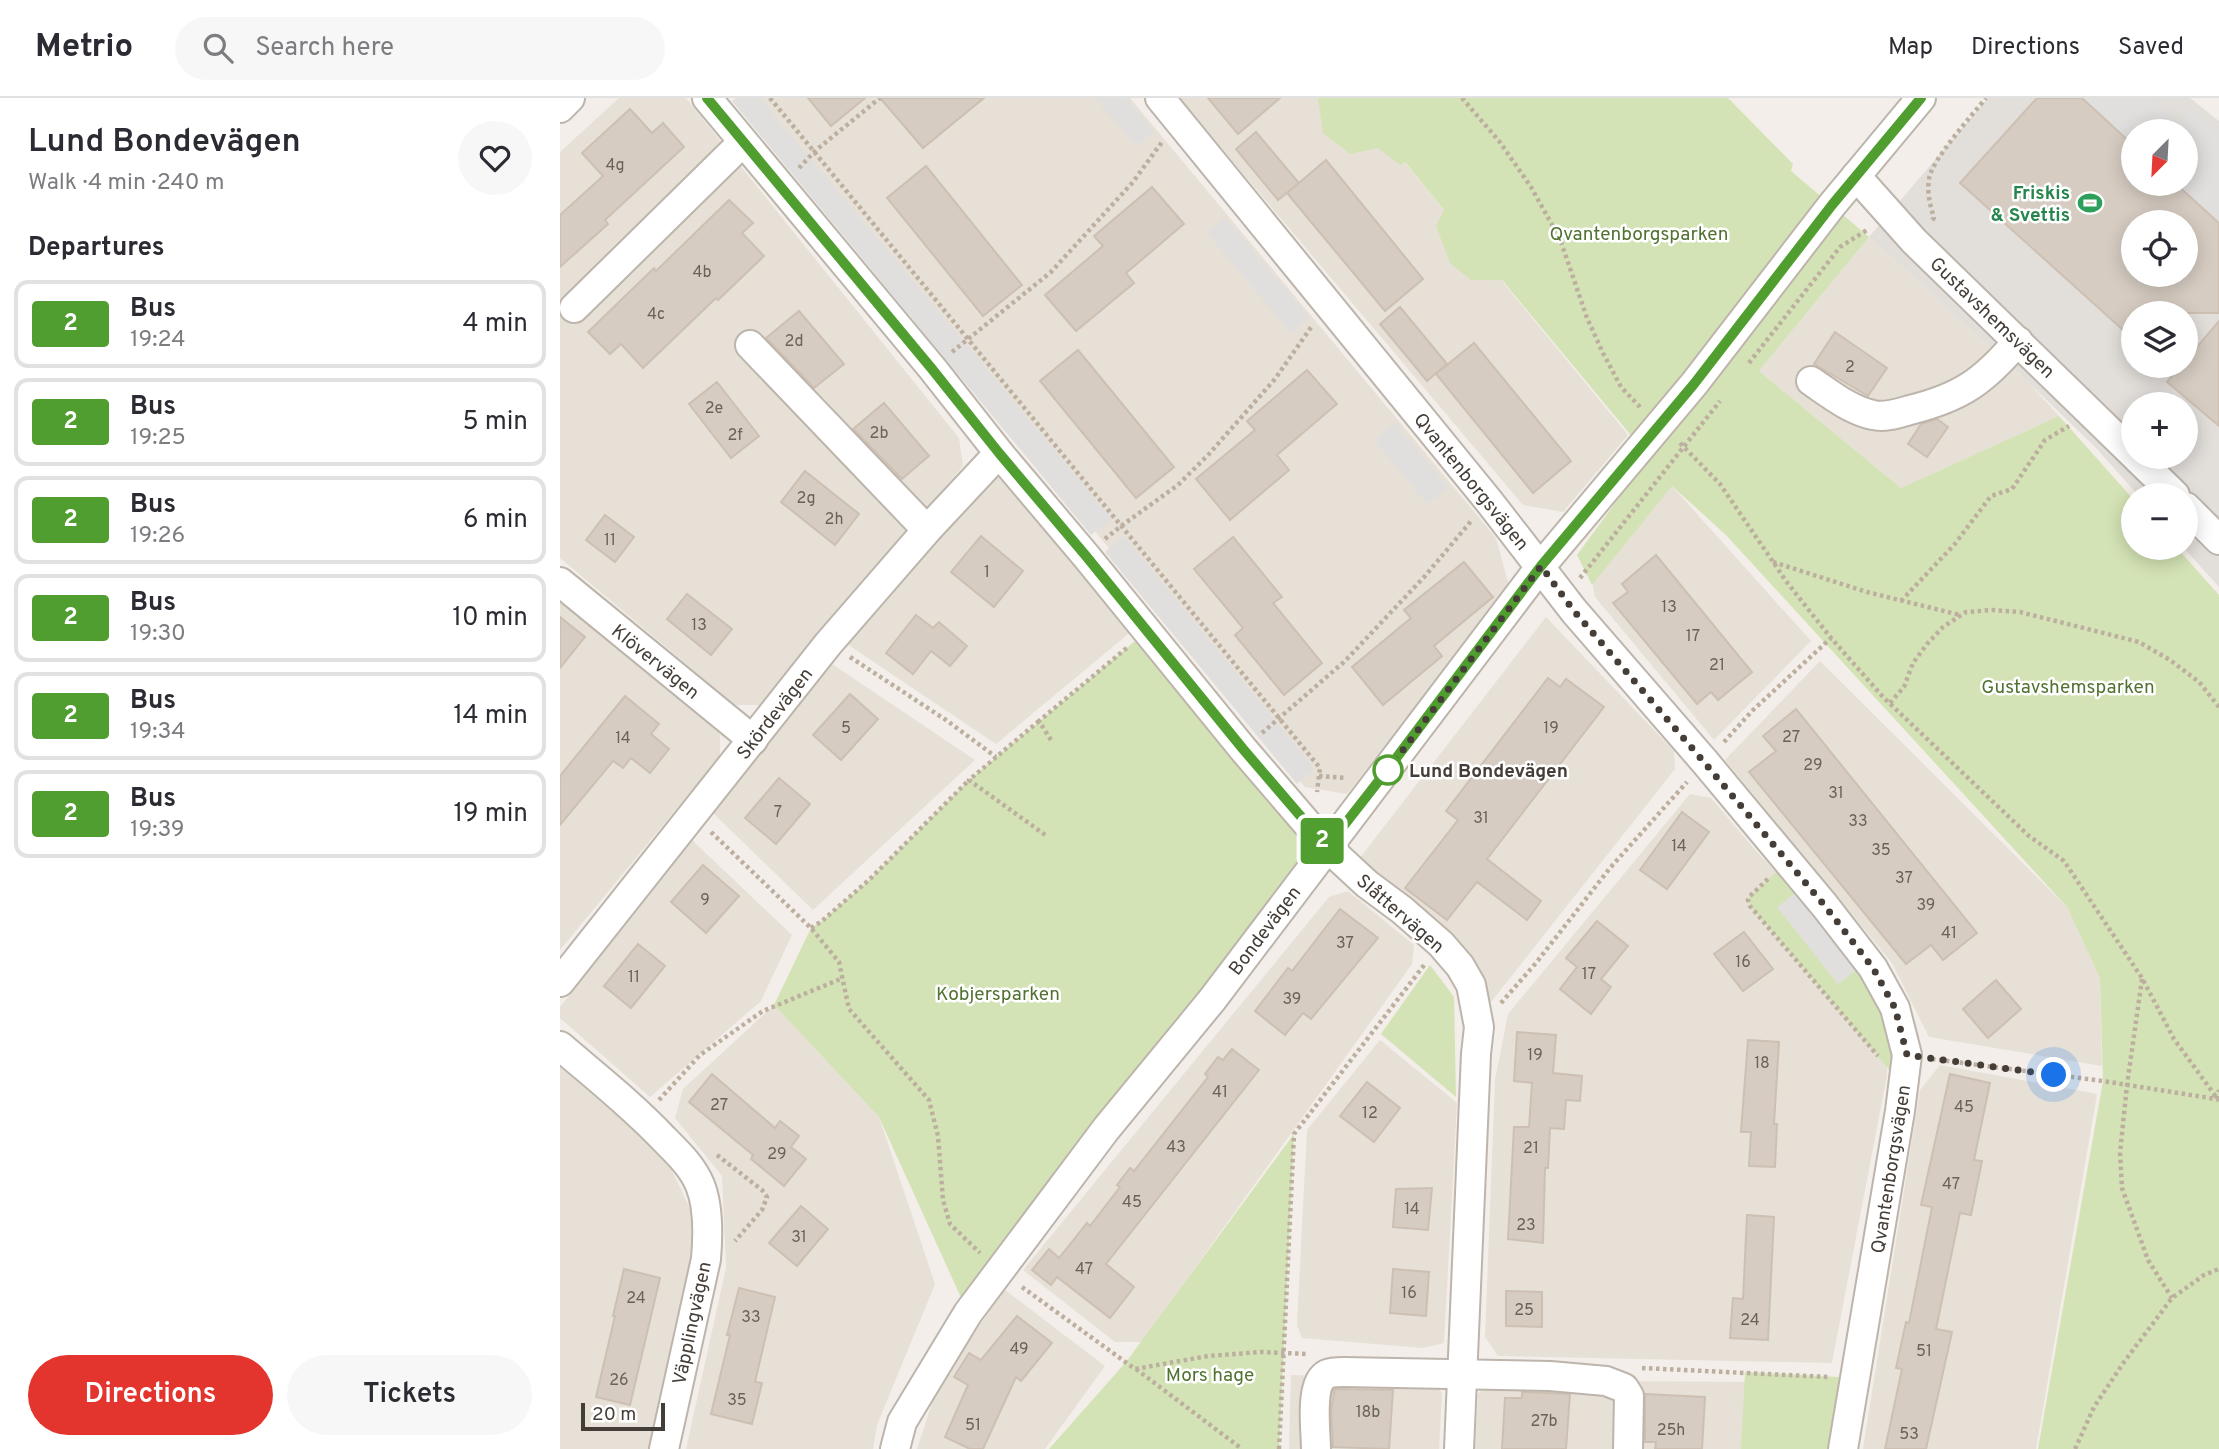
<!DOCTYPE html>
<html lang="en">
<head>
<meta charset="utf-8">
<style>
	body { margin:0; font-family:Overpass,sans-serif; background:#f7f7f7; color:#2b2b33; height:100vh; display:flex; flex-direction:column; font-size:26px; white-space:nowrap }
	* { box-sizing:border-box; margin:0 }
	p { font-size:23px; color:#7c7c81 }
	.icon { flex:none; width:38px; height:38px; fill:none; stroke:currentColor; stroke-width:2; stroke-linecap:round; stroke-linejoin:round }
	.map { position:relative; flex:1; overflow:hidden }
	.drawer { display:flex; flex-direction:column; background:#fff; width:560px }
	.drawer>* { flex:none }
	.badge { padding:0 14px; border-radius:5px; font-size:24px; line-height:46px }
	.needle { width:46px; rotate:204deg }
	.buttons { position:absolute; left:1561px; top:21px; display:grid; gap:14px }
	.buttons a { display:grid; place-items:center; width:77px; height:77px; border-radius:50%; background:#fff; box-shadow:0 4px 18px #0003; font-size:35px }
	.scale { position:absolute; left:21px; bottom:18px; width:84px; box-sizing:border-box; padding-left:7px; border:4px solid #453e38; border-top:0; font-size:19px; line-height:24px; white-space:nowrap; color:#453e38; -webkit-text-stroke:5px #fff; paint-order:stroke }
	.you { position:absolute; width:35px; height:35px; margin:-18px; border:5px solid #fff; border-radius:50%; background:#1a73e8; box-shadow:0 0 0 10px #1a73e833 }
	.map>.badge { position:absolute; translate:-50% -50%; box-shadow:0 0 0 4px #fff }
	h2 { padding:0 28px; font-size:26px; line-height:63px }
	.round { display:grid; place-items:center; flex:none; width:74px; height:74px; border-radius:37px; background:#f7f7f7 }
	.head { display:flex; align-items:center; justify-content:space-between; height:119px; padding:0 28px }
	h1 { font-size:33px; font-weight:600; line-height:52px }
	.action { display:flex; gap:14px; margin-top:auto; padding:14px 28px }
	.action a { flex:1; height:80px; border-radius:42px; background:#e4342e; color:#fff; font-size:28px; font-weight:600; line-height:80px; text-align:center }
	.action a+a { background:#f7f7f7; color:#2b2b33 }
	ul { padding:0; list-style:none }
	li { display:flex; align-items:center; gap:21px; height:88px; margin:0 14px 10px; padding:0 14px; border:4px solid #e1e1e2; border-radius:14px }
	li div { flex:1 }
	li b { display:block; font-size:26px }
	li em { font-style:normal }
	li .badge { min-width:77px; font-weight:700; text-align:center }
	header { display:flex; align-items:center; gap:42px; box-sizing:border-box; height:98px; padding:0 35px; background:#fff; border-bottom:2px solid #e1e1e2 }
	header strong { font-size:33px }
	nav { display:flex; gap:38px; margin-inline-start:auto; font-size:24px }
	.search { width:490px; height:63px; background:#f7f7f7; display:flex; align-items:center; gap:18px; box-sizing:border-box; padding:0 24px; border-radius:38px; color:#7c7c81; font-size:26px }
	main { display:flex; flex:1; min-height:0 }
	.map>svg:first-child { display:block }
	.residential { fill:#e6e0d7 }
	.industrial { fill:#e2deda; fill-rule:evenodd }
	.green { fill:#d4e3b5 }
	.parking { fill:#e1dfdd }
	.building { fill:#d6ccc2; stroke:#cdc0b3; stroke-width:2; fill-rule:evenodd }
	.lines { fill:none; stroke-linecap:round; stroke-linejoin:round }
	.minor-casing { stroke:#bdb5ac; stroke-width:32 }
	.path { stroke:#bdaf9f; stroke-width:4.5; stroke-dasharray:3.5 3.5; stroke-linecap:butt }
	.minor { stroke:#fff; stroke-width:28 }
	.line-casing { stroke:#fff; stroke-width:16 }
	.line { stroke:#509e2f; stroke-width:10 }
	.walk { stroke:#453e38; stroke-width:7; stroke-dasharray:0 12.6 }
	.stop-dot { fill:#fff; stroke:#509e2f; stroke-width:3.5 }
	.labels { text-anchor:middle; stroke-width:5; stroke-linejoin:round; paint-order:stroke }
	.number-label { font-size:16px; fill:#69625a }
	.leisure-label { font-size:19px; font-weight:bold; fill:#27864d; stroke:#fff; text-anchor:end }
	.park-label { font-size:19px; fill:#517231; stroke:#fff }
	.street-label { font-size:19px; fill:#453e38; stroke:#fff }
	.stop-label { font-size:19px; font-weight:bold; fill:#453e38; stroke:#fff; text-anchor:start }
</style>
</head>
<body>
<header>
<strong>Metrio</strong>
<div class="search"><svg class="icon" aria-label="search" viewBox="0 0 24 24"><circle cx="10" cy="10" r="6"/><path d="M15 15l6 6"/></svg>Search here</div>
<nav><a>Map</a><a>Directions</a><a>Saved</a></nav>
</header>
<main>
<section class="drawer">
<div class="head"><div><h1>Lund Bondevägen</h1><p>Walk · 4 min · 240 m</p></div><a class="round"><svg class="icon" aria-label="heart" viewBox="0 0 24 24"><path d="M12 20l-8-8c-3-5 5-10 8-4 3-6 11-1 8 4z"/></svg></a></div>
<h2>Departures</h2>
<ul>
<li><span class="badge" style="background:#509e2f;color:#fff">2</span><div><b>Bus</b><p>19:24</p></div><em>4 min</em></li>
<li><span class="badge" style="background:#509e2f;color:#fff">2</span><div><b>Bus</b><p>19:25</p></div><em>5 min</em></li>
<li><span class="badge" style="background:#509e2f;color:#fff">2</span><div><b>Bus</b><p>19:26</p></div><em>6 min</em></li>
<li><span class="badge" style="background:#509e2f;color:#fff">2</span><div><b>Bus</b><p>19:30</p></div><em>10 min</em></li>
<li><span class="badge" style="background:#509e2f;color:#fff">2</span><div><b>Bus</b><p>19:34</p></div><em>14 min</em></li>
<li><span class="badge" style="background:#509e2f;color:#fff">2</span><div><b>Bus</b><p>19:39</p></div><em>19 min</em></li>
</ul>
<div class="action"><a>Directions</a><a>Tickets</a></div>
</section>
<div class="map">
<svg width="1659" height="1351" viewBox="0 0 1659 1351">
	<rect width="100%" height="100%" fill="#f3eee9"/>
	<g class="residential">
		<path d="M59,0H126L399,340L403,368L206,607H175L0,460V54Z"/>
		<path d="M179,0H570L936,440L949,488L787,696L745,689Z"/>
		<path d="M619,0H792L1068,337L1003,414L963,407Z"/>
		<path d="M1309,139L1468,284L1499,318L1341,390L1199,273Z"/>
		<path d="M438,371L573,532L436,646L284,544Z"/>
		<path d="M1112,388L1251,543L1154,642L1035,499L1031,476Z"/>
		<path d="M0,504L160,636V658L0,852Z"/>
		<path d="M986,519L1114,653L1115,671L931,904L904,851L799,761Z"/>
		<path d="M1260,563L1507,809L1540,880L1542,968L1369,939L1332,865L1165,662Z"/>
		<path d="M269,564L415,662L253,812L151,713Z"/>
		<path d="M1130,696L1151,700L1197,754L1247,807L1328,933L1327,977L1272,1265L938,1258L925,1239L935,982L948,916Z"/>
		<path d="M132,742L232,837L201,903L90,999L0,920V909Z"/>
		<path d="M788,793L854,847L852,866L582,1244H555L463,1172L769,799Z"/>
		<path d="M214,907L319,1019L375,1186L317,1327L313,1351H126L166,1170L162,1078L115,1020L123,991Z"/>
		<path d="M820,942L897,1005L884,1245L863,1250L742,1240L737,1227L747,1032Z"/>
		<path d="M1380,967L1537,996L1476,1351H1303L1360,992Z"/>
		<path d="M0,969L106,1060L141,1134L90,1351H0Z"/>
		<path d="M444,1191L545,1268L485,1351H357L376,1293Z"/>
		<path d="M731,1277L876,1282L882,1297L879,1351H729Z"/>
		<path d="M932,1282L1190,1284L1185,1351H915L918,1296Z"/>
	</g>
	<path class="industrial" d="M1428,0H1630L1659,23V489L1624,450L1626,397H1578L1536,350L1468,284L1309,139ZM1573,33H1626V86H1573ZM1573,124H1626V177H1573ZM1573,215H1626V268H1573ZM1573,306H1626V359H1573Z"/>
	<g class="green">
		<path d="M758,0H1168L1233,66L1231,73L1309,139L1199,273L1341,390L1499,318L1573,401V450H1617L1659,497V1351H1478L1543,983L1540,880L1507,809L1166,437L1112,388L1032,487L1017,457L1089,359L942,182H911L890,165L876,128L884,112L845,64L840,67L818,50L790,56L763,35Z"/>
		<path d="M587,533L767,749L408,1215L319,1019L214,907L251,830L262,823L310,781L409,682Z"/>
		<path d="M1227,764L1313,870L1343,988L1190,808L1188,802L1189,799Z"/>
		<path d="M870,867L894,899L896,999L821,936Z"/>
		<path d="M734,1036L719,1351H489L566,1264Z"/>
		<path d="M1185,1274L1297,1280L1283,1351H1181Z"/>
	</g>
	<g class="parking">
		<path d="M176,0H200L552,421L531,437L172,3Z"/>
		<path d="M535,0H566L594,33L576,48Z"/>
		<path d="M1522,0H1593L1618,23L1631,9L1659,34V124L1617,86H1626V33H1573V46Z"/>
		<path d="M665,120L750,220L731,235L647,135Z"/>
		<path d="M835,325L888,389L867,406L814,342Z"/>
		<path d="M564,438L755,671L737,686L545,454Z"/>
		<path d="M1238,793L1299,870L1278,886L1217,809Z"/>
	</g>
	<g class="building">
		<path d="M248,0H305L271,28Z"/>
		<path d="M320,0H424L363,50Z"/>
		<path d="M648,0H720L678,36Z"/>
		<path d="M1477,0H1522L1573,47V86H1616L1659,125V215H1573V241L1400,85ZM1573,124H1626V177H1573Z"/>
		<path d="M70,11L92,35L103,25L124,49L45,122L48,126L0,169V117L43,78L22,55Z"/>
		<path d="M696,34L739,85L718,102L676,51Z"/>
		<path d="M766,62L863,181L825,213L727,95Z"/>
		<path d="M366,68L462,187L423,218L327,100Z"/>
		<path d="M592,89L624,126L566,175L574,185L516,233L485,197L543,148L534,138Z"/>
		<path d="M169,102L193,125L182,135L204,158L158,202L156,200L83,270L61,246L50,256L28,234L94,170L96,173Z"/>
		<path d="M840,209L887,266L867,283L820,226Z"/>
		<path d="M239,213L284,266L254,290L206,240Z"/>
		<path d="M1659,223V328L1607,284L1621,268H1626V262Z"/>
		<path d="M1275,234L1327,270L1308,298L1254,266Z"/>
		<path d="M914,245L1011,363L973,395L876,276Z"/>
		<path d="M518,252L614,369L576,400L480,283Z"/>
		<path d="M747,272L777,306L717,357L729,372L670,422L636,381L695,332L687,323Z"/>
		<path d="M157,284L199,338L171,360L129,306Z"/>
		<path d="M324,305L369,358L342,381L293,331Z"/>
		<path d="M1377,321L1388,329L1367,359L1348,346L1361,326Z"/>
		<path d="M245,373L299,416L275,447L221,404Z"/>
		<path d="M45,417L74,439L55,464L26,442Z"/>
		<path d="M421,438L463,473L434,509L391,474Z"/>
		<path d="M673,439L722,499L713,505L762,565L724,597L675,537L683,530L634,471Z"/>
		<path d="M1096,457L1192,574L1158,602L1151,594L1137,606L1053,505L1068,494L1062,486Z"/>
		<path d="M904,464L933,499L874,548L882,558L823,607L792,569L851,520L844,512Z"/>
		<path d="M127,496L172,531L151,557L107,521Z"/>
		<path d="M356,517L373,530L379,524L407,548L390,568L371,553L353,576L326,555Z"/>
		<path d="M0,519L25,539L0,570Z"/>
		<path d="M988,580L1000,589L1006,581L1044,609L927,761L981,803L967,822L917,784L887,822L845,790L898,722L886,713Z"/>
		<path d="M290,596L318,621L281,662L253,637Z"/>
		<path d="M65,598L99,626L91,636L109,651L90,675L71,660L63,670L53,663L0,727V678Z"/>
		<path d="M1236,611L1417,835L1383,862L1371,847L1346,866L1189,674L1216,653L1203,638Z"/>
		<path d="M219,680L250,706L216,746L185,720Z"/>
		<path d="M1122,714L1149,734L1107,791L1080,772Z"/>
		<path d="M143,767L179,798L146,835L111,804Z"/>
		<path d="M780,811L818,840L751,921L743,915L725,937L695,913L728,870L732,873Z"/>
		<path d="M1037,823L1068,848L1041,881L1051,889L1031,916L1000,891L1017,869L1006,860Z"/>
		<path d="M1184,834L1213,871L1183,893L1154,856Z"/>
		<path d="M78,846L105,868L71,910L44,888Z"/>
		<path d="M1436,882L1461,911L1428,940L1403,911Z"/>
		<path d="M957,934L996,937L993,975L1022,978L1020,1003L1006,1002L1004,1031L990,1030L988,1070H985L983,1145L948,1141L954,1029H969L972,985L954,983Z"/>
		<path d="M1188,942L1219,944L1214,1026H1217L1215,1069L1189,1068L1191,1034H1181Z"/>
		<path d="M672,951L699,972L546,1166L574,1189L550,1220L497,1179L491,1187L472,1172L489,1151L499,1160L527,1125L530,1128L560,1089L557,1087L570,1070L574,1073L648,979L645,976L658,959L663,962Z"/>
		<path d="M152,976L215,1030L220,1023L239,1038L231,1049L246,1061L224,1088L191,1061L193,1057L129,1004Z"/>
		<path d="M1390,976L1430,985L1414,1062L1422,1063L1411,1117L1400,1115L1376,1231L1392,1234L1366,1351H1325L1342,1271L1336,1270L1346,1224L1349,1225L1372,1109L1361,1107Z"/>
		<path d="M807,984L840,1010L814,1044L780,1018Z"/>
		<path d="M872,1090L868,1132L833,1129L836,1091Z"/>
		<path d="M241,1108L268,1131L237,1168L209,1145Z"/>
		<path d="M1187,1117L1214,1119L1208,1242L1170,1240L1173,1200L1183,1201Z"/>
		<path d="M64,1171L100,1180L70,1307L36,1299L55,1218H53Z"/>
		<path d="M833,1171L869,1174L866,1218L830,1215Z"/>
		<path d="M179,1190L215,1199L195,1284L202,1285L192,1326L151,1316L170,1237H167Z"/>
		<path d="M946,1193L982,1194V1229L946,1228Z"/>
		<path d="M457,1218L492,1245L461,1283L456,1279L423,1351H410L385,1339L408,1287L394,1279L409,1255L421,1262Z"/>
		<path d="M775,1291L833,1292L829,1351L773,1349L771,1311Z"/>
		<path d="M962,1294L1010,1296L1006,1351H942L945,1300H962Z"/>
		<path d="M1085,1296L1145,1299L1142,1351H1095L1096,1344H1085Z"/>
	</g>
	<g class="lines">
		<g class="minor-casing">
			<g id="minor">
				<path d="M147,0L372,270L439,355L526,458L683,651L750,729L767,749L807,786L842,812L881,846L900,868L911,887L919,929L916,956L899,1351"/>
				<path d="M600,0L928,402L1014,513L1145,664L1265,808L1313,870L1335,910L1347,957L1340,1013L1283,1351"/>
				<path d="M0,10L10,0"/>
				<path d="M1296,78L1354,143L1573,356"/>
				<path d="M14,210L183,44"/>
				<path d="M190,247L367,432"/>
				<path d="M1251,283C1270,296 1290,312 1313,317C1325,320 1339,315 1350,312C1402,299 1424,283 1458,243"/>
				<path d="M1576,359L1615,397"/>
				<path d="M1626,409L1659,442"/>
				<path d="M0,484L193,642"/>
				<path d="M0,884L268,546L367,432L439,355"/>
				<path d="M0,948C35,978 72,1007 104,1041C118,1055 132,1068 140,1087C149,1109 148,1138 146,1161L104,1351"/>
				<path d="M335,1351L342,1324L408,1215L546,1031L652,902L981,468L1134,286L1272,107L1361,0"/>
				<path d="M756,1351C756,1333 749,1285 767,1276C772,1274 779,1274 784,1274L990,1278L1046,1283L1064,1290L1069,1298L1068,1351"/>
			</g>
		</g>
		<g class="path">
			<path d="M210,0L760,670L757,694"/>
			<path d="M902,0L939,43L971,89L1000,141L1027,220L1043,255L1061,289L1080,309"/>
			<path d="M239,70L255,53L320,0"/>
			<path d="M1372,122L1374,120C1370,107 1367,95 1369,81C1371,63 1412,17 1426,0"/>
			<path d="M392,254L491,174L573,84L602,44"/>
			<path d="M1189,265L1280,149L1307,132"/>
			<path d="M1120,345L1160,386L1226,483L1271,540L1323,599L1469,738L1504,763L1582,880L1614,941L1659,1003"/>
			<path d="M545,441L561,428L618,387L649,356L715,281L752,228"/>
			<path d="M1213,464L1307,494L1400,517"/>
			<path d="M1020,480L1160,303"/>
			<path d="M1341,503L1394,447L1431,398L1452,391L1485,342L1509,328"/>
			<path d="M290,559L386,622L436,659"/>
			<path d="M1330,605L1344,589L1353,565L1367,546L1383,529L1406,514L1433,512L1460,514L1579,544L1610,562L1639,584L1659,609"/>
			<path d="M479,623L409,682L488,739"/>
			<path d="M702,635L785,563L865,478L912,422"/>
			<path d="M491,642L479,623L568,549"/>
			<path d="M1164,644L1192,613L1271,540"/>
			<path d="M759,678L787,680"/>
			<path d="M151,734L251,830L279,864L289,911L369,1002L378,1038L383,1102L390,1126L420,1155"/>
			<path d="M1208,781L1189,799L1188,802L1190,808L1318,958"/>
			<path d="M251,830L262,823L310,781L409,682"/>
			<path d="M1582,881L1567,987L1560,1055L1562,1090L1588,1162L1612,1200"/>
			<path d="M941,905L976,865L1050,770L1127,684"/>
			<path d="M1372,961L1543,983L1656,1001L1659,992"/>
			<path d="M99,1002L140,957L203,913L283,880"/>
			<path d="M157,1057L202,1092L207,1099L202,1112L175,1143"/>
			<path d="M462,1189L575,1271L648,1258L701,1254L748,1256"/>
			<path d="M1082,1270L1269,1279"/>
			<path d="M576,1271L682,1351"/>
			<path d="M719,1351L734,1036L865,866"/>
			<path d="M1515,1351L1534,1309L1564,1264L1612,1200L1644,1177L1659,1171"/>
		</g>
		<use href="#minor" class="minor"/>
	</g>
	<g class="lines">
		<g class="line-casing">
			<path id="line" d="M147,0L372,271L439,355L526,458L683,651L767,749L828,671L981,468L1134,286L1272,107L1361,0"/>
		</g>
		<use href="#line" class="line"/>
		<path class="walk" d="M828,672L981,468L1014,513L1144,664L1265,808L1313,870L1335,910L1347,957L1494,977"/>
	</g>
	<defs>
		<g id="stadium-bare" transform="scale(1.89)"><path d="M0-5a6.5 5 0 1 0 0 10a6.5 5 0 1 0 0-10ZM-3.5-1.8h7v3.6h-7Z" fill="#2e9e5b" stroke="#fff" stroke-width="2.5" paint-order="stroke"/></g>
	</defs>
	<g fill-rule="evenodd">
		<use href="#stadium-bare" x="1530" y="105"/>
	</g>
	<circle class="stop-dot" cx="828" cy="672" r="14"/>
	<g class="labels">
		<g class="number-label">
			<text x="55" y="72">4g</text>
			<text x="142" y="179">4b</text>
			<text x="96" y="221">4c</text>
			<text x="234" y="248">2d</text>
			<text x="1290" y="274">2</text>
			<text x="154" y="315">2e</text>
			<text x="319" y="340">2b</text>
			<text x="175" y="342">2f</text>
			<text x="246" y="405">2g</text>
			<text x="274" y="426">2h</text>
			<text x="50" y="447">11</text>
			<text x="427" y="479">1</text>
			<text x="1109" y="514">13</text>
			<text x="139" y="532">13</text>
			<text x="1133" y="543">17</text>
			<text x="1157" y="572">21</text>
			<text x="286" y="635">5</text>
			<text x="991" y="635">19</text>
			<text x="1231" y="644">27</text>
			<text x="63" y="645">14</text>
			<text x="1253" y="672">29</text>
			<text x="1276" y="700">31</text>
			<text x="218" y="719">7</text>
			<text x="921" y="725">31</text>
			<text x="1298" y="728">33</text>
			<text x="1119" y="753">14</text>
			<text x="1321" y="757">35</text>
			<text x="1344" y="785">37</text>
			<text x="145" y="807">9</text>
			<text x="1366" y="812">39</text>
			<text x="1389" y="840">41</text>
			<text x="785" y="850">37</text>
			<text x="1183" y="869">16</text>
			<text x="1029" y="881">17</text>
			<text x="74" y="884">11</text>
			<text x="732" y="906">39</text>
			<text x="975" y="962">19</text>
			<text x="1202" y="970">18</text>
			<text x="660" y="999">41</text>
			<text x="159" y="1012">27</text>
			<text x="1404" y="1014">45</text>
			<text x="810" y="1020">12</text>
			<text x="616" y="1054">43</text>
			<text x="971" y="1055">21</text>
			<text x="217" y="1061">29</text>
			<text x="1391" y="1091">47</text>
			<text x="572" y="1109">45</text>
			<text x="852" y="1116">14</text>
			<text x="966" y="1132">23</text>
			<text x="239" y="1144">31</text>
			<text x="524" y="1176">47</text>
			<text x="849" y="1200">16</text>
			<text x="76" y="1205">24</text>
			<text x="964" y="1217">25</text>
			<text x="191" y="1224">33</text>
			<text x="1190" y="1227">24</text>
			<text x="459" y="1256">49</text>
			<text x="1364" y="1258">51</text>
			<text x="59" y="1287">26</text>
			<text x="177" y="1307">35</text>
			<text x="808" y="1319">18b</text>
			<text x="984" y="1328">27b</text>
			<text x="413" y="1332">51</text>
			<text x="1111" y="1337">25h</text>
			<text x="1349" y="1341">53</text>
		</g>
		<g class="leisure-label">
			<text x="1510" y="101">Friskis<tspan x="1510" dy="22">&amp; Svettis</tspan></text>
		</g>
		<g class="park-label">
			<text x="1079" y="142">Qvantenborgsparken</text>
			<text x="1508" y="595">Gustavshemsparken</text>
			<text x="438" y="902">Kobjersparken</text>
			<text x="650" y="1283">Mors hage</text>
		</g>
		<g class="street-label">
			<text transform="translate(1433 219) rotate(44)" y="7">Gustavshemsvägen</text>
			<text transform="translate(912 383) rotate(51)" y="7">Qvantenborgsvägen</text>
			<text transform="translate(96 563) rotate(39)" y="7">Klövervägen</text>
			<text transform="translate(214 615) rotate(-52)" y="7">Skördevägen</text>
			<text transform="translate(841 815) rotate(41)" y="7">Slåttervägen</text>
			<text transform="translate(704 832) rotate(-53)" y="7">Bondevägen</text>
			<text transform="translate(1330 1071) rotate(-81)" y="7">Qvantenborgsvägen</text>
			<text transform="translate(131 1225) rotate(-78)" y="7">Väpplingvägen</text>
		</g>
		<g class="stop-label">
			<text x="849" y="679">Lund Bondevägen</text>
		</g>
	</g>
</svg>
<div class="buttons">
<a><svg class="needle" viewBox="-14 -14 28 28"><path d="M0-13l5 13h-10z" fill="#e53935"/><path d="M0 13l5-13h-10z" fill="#7c7c81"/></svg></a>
<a><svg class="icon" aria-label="locate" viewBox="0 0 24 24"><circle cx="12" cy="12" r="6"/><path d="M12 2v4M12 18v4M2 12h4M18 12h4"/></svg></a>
<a><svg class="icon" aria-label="layers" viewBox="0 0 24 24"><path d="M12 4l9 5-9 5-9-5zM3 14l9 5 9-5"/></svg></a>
<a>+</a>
<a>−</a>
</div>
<div class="scale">20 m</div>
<div class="you" style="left:1494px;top:977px"></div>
<b class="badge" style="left:762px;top:743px;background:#509e2f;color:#fff">2</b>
</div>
</main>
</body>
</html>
